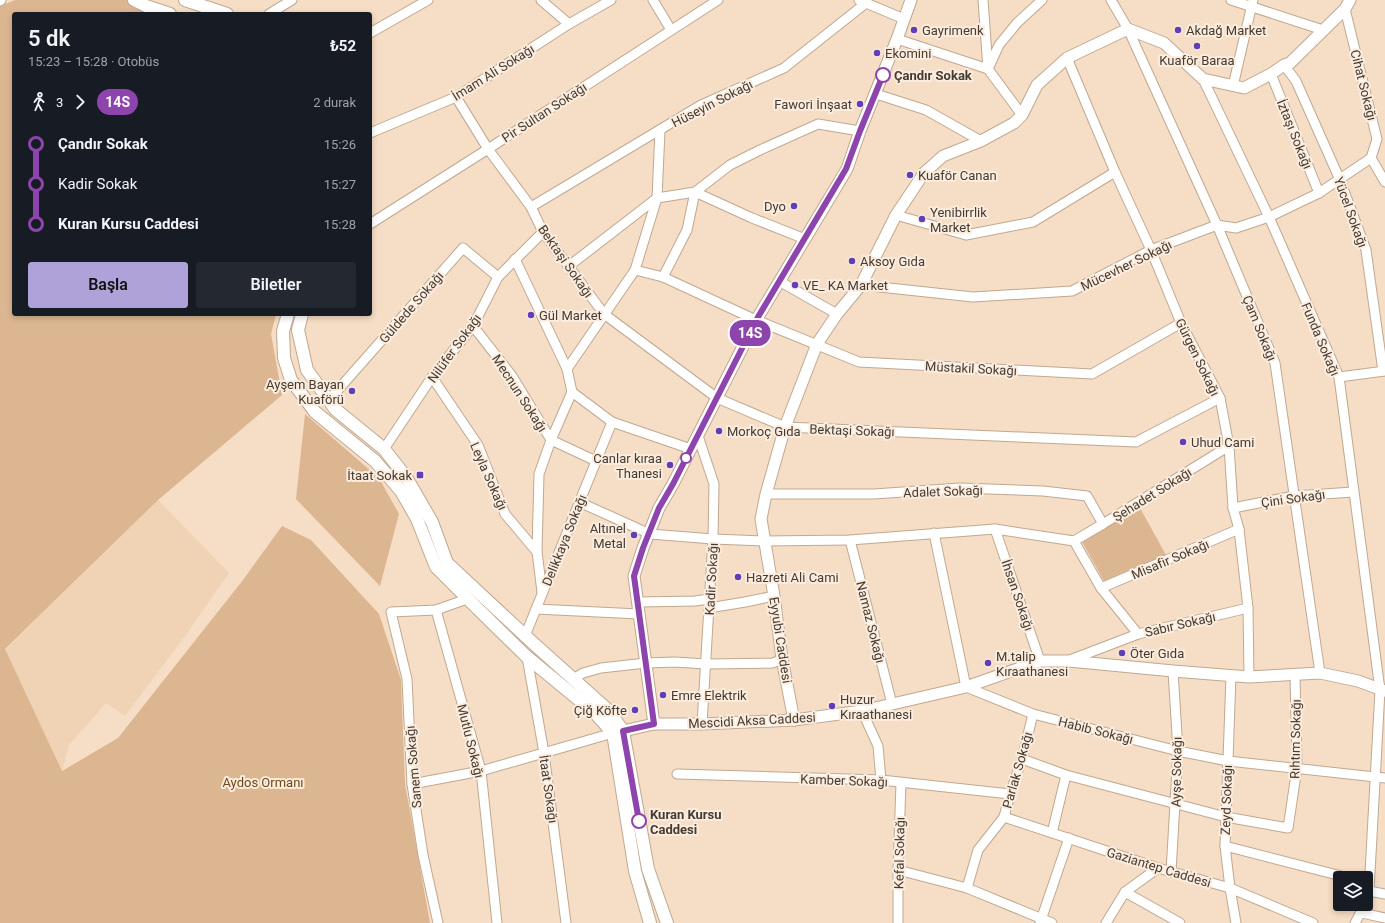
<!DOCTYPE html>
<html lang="tr">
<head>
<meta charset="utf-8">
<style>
	body { margin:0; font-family:Roboto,sans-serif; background:#242831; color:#f1f3f6; height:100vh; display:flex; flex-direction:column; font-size:15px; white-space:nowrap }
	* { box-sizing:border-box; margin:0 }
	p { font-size:13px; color:#9ea1a6 }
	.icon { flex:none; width:22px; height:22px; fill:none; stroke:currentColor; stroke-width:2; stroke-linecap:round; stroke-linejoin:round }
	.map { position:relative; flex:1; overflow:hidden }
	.details { position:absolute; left:12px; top:12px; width:360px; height:304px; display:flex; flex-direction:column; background:#171b24; border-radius:4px; box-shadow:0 2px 6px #0003 }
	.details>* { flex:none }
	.badge { padding:0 8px; border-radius:13px; font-size:14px; line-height:26px }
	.buttons { position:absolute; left:1333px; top:871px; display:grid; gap:8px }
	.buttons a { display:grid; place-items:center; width:40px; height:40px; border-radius:4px; background:#171b24; box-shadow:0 2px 6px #0003; font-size:20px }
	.map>.badge { position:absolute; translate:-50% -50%; box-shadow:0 0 0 2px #fff }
	.legs { display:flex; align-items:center; gap:6px; height:44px; padding:0 16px; font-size:13px }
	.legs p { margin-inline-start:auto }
	.head { display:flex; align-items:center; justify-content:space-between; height:68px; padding:0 16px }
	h1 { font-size:22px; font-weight:600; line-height:30px }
	.cta { display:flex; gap:8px; margin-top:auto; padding:8px 16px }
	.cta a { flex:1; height:46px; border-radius:4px; background:#afa2d9; color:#111; font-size:16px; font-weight:600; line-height:46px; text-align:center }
	.cta a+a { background:#242831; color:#f1f3f6 }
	ul { padding:0 16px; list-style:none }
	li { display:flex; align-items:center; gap:14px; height:40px; font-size:15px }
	li i { display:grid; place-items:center; width:6px; height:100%; margin:0 5px; background:currentColor }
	li i::after { content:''; width:10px; height:10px; margin:-5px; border:3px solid; border-radius:50%; background:#171b24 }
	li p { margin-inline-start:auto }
	li:first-child i { background:linear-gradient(#0000 50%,currentColor 0) }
	li:last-child i { background:linear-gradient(currentColor 50%,#0000 0) }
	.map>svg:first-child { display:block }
	.built { fill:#f0d2b4 }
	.green { fill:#dcb691 }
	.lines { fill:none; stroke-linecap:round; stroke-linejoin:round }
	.minor-casing { stroke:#c0a891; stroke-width:11 }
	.tertiary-casing { stroke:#c0a891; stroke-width:13 }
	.secondary-casing { stroke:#c0a891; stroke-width:14 }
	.minor { stroke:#fff; stroke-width:9 }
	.tertiary { stroke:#fff; stroke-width:11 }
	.secondary { stroke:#fff; stroke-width:12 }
	.line-1-casing { stroke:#fff; stroke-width:9 }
	.line-1 { stroke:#8e44ad; stroke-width:6 }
	.poi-dot { fill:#5f3eb6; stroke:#fbecde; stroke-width:1.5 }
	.stop-1-dot { fill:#fff; stroke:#8e44ad; stroke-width:2 }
	.labels { text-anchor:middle; stroke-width:4; stroke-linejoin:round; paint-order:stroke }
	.poi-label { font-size:13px; fill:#453b31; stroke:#fbecde; text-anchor:start }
	.street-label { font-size:13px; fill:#453b31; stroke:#fbecde }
	.stop-label { font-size:13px; font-weight:bold; fill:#453b31; stroke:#fbecde; text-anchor:start }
	.park-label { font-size:13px; fill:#6f4718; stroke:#fbecde }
</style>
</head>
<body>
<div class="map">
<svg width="1385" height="923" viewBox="0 0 1385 923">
	<rect width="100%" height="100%" fill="#f6ddc5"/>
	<path class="built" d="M158,500L229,573L185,636L125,716L106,703L69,745L62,771L5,650Z"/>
	<g class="green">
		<path d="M15,0H141L174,14H14V314H276L271,334L282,395L158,500L5,649L62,771L118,738L243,580L282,526L311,540L379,614L401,680L405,784L430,923H0V6Z"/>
		<path d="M305,414L379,478L399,514L380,586L296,499Z"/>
		<path d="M1140,508L1166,555L1104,581L1080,538Z"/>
	</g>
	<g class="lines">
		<g class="minor-casing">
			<g id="minor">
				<path d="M541,0L569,24"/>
				<path d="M653,0L671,30"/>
				<path d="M859,0L904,19"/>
				<path d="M983,0L988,69L999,45L1017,23L1042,0"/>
				<path d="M1111,0L1128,29L1217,225L1275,363L1320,673"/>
				<path d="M1231,0L1323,30"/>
				<path d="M0,1L1,0"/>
				<path d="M1345,9L1377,139L1371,158L1385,182"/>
				<path d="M269,14L292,0"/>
				<path d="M370,33L428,0"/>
				<path d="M897,39L988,69L1022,115"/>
				<path d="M1067,58L1115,172L1151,250L1181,323L1220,398L1229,446L1233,508L1239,529L1248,608L1249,677"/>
				<path d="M1284,65L1296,81L1340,180L1366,250L1383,371"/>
				<path d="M1271,74L1319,193"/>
				<path d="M1203,79L1269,217L1339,377L1380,690L1369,891L1366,901"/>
				<path d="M1233,86L1253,0"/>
				<path d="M876,94L926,110L981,141"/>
				<path d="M456,97L488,149L531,207L543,232L604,314L717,398L785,427L1136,442L1220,398"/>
				<path d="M370,133L456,97L569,24L611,0"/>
				<path d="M531,207L701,105L784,68L866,3"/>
				<path d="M896,215L966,235L1033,222L1115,172"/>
				<path d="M370,224L488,149L718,0"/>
				<path d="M515,259L567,369L572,392L612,422L691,449"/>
				<path d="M569,266L657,198L695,192L730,165L760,150L818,124L860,131"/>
				<path d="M635,270L663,277L756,320L859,362L1092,374L1181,323"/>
				<path d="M663,277L687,230L695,192L752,218L805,239"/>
				<path d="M779,281L837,314"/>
				<path d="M861,285L973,297L1072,291L1151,250L1217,225L1236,228L1269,217L1319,193L1371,158"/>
				<path d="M473,326L512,376L551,440L596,461"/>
				<path d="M567,369L635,270L657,198L660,130"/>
				<path d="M432,377L478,445L505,514L537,552"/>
				<path d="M1339,377L1385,371"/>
				<path d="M329,400L463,248L498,277"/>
				<path d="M698,436L714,484L713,539L702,724"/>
				<path d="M384,449L432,377L473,326L498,277L543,232"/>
				<path d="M766,494H874L960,488L1043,491L1087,496L1103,524"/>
				<path d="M579,502L650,534L713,539L764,541L850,540L995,529L1074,541L1101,588L1138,634"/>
				<path d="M1233,508L1294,496L1353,492"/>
				<path d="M995,529L1040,661"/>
				<path d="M934,533L966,687L1033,714L1178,751L1228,761L1385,778"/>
				<path d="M850,540L892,704"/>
				<path d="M1074,541L1103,524L1229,446"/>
				<path d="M1101,588L1239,529"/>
				<path d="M542,592L537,552L539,474L551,440L572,392"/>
				<path d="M638,602L695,601L709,599"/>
				<path d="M709,608L745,602L774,596"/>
				<path d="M536,609L639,614"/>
				<path d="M436,610L481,771L497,923"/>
				<path d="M525,636L612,422"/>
				<path d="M527,657L544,753L566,923"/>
				<path d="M1070,660L1138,634L1248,608"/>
				<path d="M1231,675L1225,846L1230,888L1236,923"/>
				<path d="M573,679L583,673L601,668L646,663L675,662L706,664L773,663L782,659"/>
				<path d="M862,711L878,746L881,780"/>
				<path d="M1022,759L1066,775L1226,817L1288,828L1297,768L1295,674"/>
				<path d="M677,774L881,780L1010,794"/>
				<path d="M412,784L481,771L613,733"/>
				<path d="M1004,817L1158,868L1230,888L1313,923"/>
				<path d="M1052,833L1066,775"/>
				<path d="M1225,846L1349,878"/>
				<path d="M898,870L967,888L1052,923"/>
				<path d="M1171,872L1178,751L1173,671"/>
				<path d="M967,888L978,850L1004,817L1010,794L1022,759L1033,714"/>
				<path d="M1369,891L1385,894"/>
				<path d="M1125,892L1180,923"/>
				<path d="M1362,913L1385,918"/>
				<path d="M438,923L423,855L412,784L407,679L391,612L436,610L467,599"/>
				<path d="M898,923V870L901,783"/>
				<path d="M1040,923L1069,838"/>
				<path d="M1106,923L1125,892L1158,868"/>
				<path d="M1355,923L1363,908"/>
			</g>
		</g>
		<g class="tertiary-casing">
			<g id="tertiary">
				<path d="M794,720L782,659L774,596L761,519L766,494L785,427L817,344L837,314L861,285L896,215L924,173L943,156L981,141L1014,123L1022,115L1037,85L1067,58L1128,29L1164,43L1203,79L1244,88L1271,74L1284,65L1290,63L1345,9L1350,0"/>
				<path d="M654,724L634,576L643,548L659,508L673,484L758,317L847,169L860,131L897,39L911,0"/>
				<path d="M614,733L654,724H702L794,720L862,711L966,687L1040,661H1069L1173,671L1249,677L1320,673L1358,681L1385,691"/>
			</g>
		</g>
		<g class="secondary-casing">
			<g id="secondary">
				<path d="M134,0L146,6L170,14"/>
				<path d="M185,0L227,14"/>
				<path d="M288,314L283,331L284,358L291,380L315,412L375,461L401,491L417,519L436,567L477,608L527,657L595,713L613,733L635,871L650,923"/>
				<path d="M302,314L298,330L307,370L335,409L384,449L406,477L432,522L447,563L533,643L609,711L623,731L648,869L667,923"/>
			</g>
		</g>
		<use href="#minor" class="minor"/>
		<use href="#tertiary" class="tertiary"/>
		<use href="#secondary" class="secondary"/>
	</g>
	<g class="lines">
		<g class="line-1-casing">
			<path id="line-1" d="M639,821L623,731L654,724L634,576L643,548L659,508L673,484L758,317L846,169L860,131L883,75"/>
		</g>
		<use href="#line-1" class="line-1"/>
	</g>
	<g class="poi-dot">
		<circle cx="914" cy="30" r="4"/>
		<circle cx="1178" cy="30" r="4"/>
		<circle cx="1197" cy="46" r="4"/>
		<circle cx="877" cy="53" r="4"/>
		<circle cx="860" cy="104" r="4"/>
		<circle cx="910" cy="175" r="4"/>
		<circle cx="794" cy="206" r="4"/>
		<circle cx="922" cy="219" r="4"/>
		<circle cx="852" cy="261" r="4"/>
		<circle cx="795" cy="285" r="4"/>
		<circle cx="531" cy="315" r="4"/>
		<circle cx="352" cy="391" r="4"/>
		<circle cx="719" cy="431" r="4"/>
		<circle cx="1183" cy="442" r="4"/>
		<circle cx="670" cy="465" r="4"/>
		<rect x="416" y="471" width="8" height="8" rx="2"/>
		<circle cx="634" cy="535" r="4"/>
		<circle cx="738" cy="577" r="4"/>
		<circle cx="1122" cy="653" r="4"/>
		<circle cx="988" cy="663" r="4"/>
		<circle cx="663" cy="695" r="4"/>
		<circle cx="832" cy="706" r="4"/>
		<circle cx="635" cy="710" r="4"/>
	</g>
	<g class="stop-1-dot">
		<circle cx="883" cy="75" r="7"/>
		<circle cx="686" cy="458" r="5"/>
		<circle cx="639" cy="821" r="7"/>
	</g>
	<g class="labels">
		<g class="poi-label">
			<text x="922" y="35">Gayrimenk</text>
			<text x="1186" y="35">Akdağ Market</text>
			<text x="885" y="58">Ekomini</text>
			<text x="1197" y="65" text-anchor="middle">Kuaför Baraa</text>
			<text x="852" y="109" text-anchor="end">Fawori İnşaat</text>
			<text x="918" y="180">Kuaför Canan</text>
			<text x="786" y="211" text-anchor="end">Dyo</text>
			<text x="930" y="217">Yenibirrlik<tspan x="930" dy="15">Market</tspan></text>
			<text x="860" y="266">Aksoy Gıda</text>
			<text x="803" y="290">VE_ KA Market</text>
			<text x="539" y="320">Gül Market</text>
			<text x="344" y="389" text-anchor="end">Ayşem Bayan<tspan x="344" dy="15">Kuaförü</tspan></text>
			<text x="727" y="436">Morkoç Gıda</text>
			<text x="1191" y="447">Uhud Cami</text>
			<text x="662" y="463" text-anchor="end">Canlar kıraa<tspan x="662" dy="15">Thanesi</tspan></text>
			<text x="412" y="480" text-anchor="end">İtaat Sokak</text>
			<text x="626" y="533" text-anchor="end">Altınel<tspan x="626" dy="15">Metal</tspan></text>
			<text x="746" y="582">Hazreti Ali Cami</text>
			<text x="1130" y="658">Öter Gıda</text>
			<text x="996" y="661">M.talip<tspan x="996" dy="15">Kıraathanesi</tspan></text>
			<text x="671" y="700">Emre Elektrik</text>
			<text x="840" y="704">Huzur<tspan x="840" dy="15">Kıraathanesi</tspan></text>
			<text x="627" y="715" text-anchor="end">Çiğ Köfte</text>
		</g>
		<g class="street-label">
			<text transform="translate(493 72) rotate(-32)" y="5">İmam Ali Sokağı</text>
			<text transform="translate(1364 85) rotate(76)" y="5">Cihat Sokağı</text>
			<text transform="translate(712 103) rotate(-27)" y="5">Hüseyin Sokağı</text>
			<text transform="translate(544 112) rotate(-33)" y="5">Pir Sultan Sokağı</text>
			<text transform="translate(1295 134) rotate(68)" y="5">İztaşı Sokağı</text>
			<text transform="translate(1351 212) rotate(70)" y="5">Yücel Sokağı</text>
			<text transform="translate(566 261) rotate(55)" y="5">Bektaşi Sokağı</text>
			<text transform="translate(1126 265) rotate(-26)" y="5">Mücevher Sokağı</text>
			<text transform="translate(411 307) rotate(-49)" y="5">Güldede Sokağı</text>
			<text transform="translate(1260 328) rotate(68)" y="5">Çam Sokağı</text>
			<text transform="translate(1321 339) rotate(67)" y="5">Funda Sokağı</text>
			<text transform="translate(454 348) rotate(-54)" y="5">Nilüfer Sokağı</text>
			<text transform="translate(1198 357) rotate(64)" y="5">Gürgen Sokağı</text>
			<text transform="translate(971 368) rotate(3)" y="5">Müstakil Sokağı</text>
			<text transform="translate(520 393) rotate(57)" y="5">Mecnun Sokağı</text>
			<text transform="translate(852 430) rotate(2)" y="5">Bektaşi Sokağı</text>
			<text transform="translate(489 476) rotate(66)" y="5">Leyla Sokağı</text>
			<text transform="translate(943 491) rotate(-2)" y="5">Adalet Sokağı</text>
			<text transform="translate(1152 494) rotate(-32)" y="5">Şehadet Sokağı</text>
			<text transform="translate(1293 498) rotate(-8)" y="5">Çini Sokağı</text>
			<text transform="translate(564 540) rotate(-68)" y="5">Delikkaya Sokağı</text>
			<text transform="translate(1170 559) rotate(-23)" y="5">Misafir Sokağı</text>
			<text transform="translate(711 579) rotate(-87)" y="5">Kadir Sokağı</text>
			<text transform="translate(1018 595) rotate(71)" y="5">İhsan Sokağı</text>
			<text transform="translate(871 622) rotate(76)" y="5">Namaz Sokağı</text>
			<text transform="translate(1180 624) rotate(-13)" y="5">Sabır Sokağı</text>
			<text transform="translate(781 640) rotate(81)" y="5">Eyyubi Caddesi</text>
			<text transform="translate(752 720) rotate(-3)" y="5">Mescidi Aksa Caddesi</text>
			<text transform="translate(1096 730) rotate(14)" y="5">Habib Sokağı</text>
			<text transform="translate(1295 739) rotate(-89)" y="5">Rıhtım Sokağı</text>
			<text transform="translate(471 741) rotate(76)" y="5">Mutlu Sokağı</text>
			<text transform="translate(413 767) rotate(-95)" y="5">Sanem Sokağı</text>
			<text transform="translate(1017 770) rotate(-74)" y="5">Parlak Sokağı</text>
			<text transform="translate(1176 772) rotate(-89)" y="5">Ayşe Sokağı</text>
			<text transform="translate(844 780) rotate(2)" y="5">Kamber Sokağı</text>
			<text transform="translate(549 789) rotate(82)" y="5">İtaat Sokağı</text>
			<text transform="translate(1226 800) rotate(-88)" y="5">Zeyd Sokağı</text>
			<text transform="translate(899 853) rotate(-89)" y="5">Kefal Sokağı</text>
			<text transform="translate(1159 867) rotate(17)" y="5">Gaziantep Caddesi</text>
		</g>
		<g class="stop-label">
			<text x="894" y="80">Çandır Sokak</text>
			<text x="650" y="819">Kuran Kursu<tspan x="650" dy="15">Caddesi</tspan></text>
		</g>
		<g class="park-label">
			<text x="263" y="787">Aydos Ormanı</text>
		</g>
	</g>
</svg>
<div class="buttons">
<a><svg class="icon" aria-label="layers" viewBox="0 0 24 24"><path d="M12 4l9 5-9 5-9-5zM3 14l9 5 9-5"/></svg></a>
</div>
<b class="badge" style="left:750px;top:333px;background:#8e44ad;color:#fff">14S</b>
<section class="details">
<div class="head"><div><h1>5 dk</h1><p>15:23 – 15:28 · Otobüs</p></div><b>₺52</b></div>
<div class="legs"><svg class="icon" aria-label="walk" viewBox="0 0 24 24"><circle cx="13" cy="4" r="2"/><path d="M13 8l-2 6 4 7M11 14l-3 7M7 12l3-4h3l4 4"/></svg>3<svg class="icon" aria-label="forward" viewBox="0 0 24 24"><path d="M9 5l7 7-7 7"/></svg><b class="badge" style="background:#8e44ad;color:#fff">14S</b><p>2 durak</p></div>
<ul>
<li><i style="color:#8e44ad"></i><b>Çandır Sokak</b><p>15:26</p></li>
<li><i style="color:#8e44ad"></i><span>Kadir Sokak</span><p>15:27</p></li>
<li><i style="color:#8e44ad"></i><b>Kuran Kursu Caddesi</b><p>15:28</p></li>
</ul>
<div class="cta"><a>Başla</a><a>Biletler</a></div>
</section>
</div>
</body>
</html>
